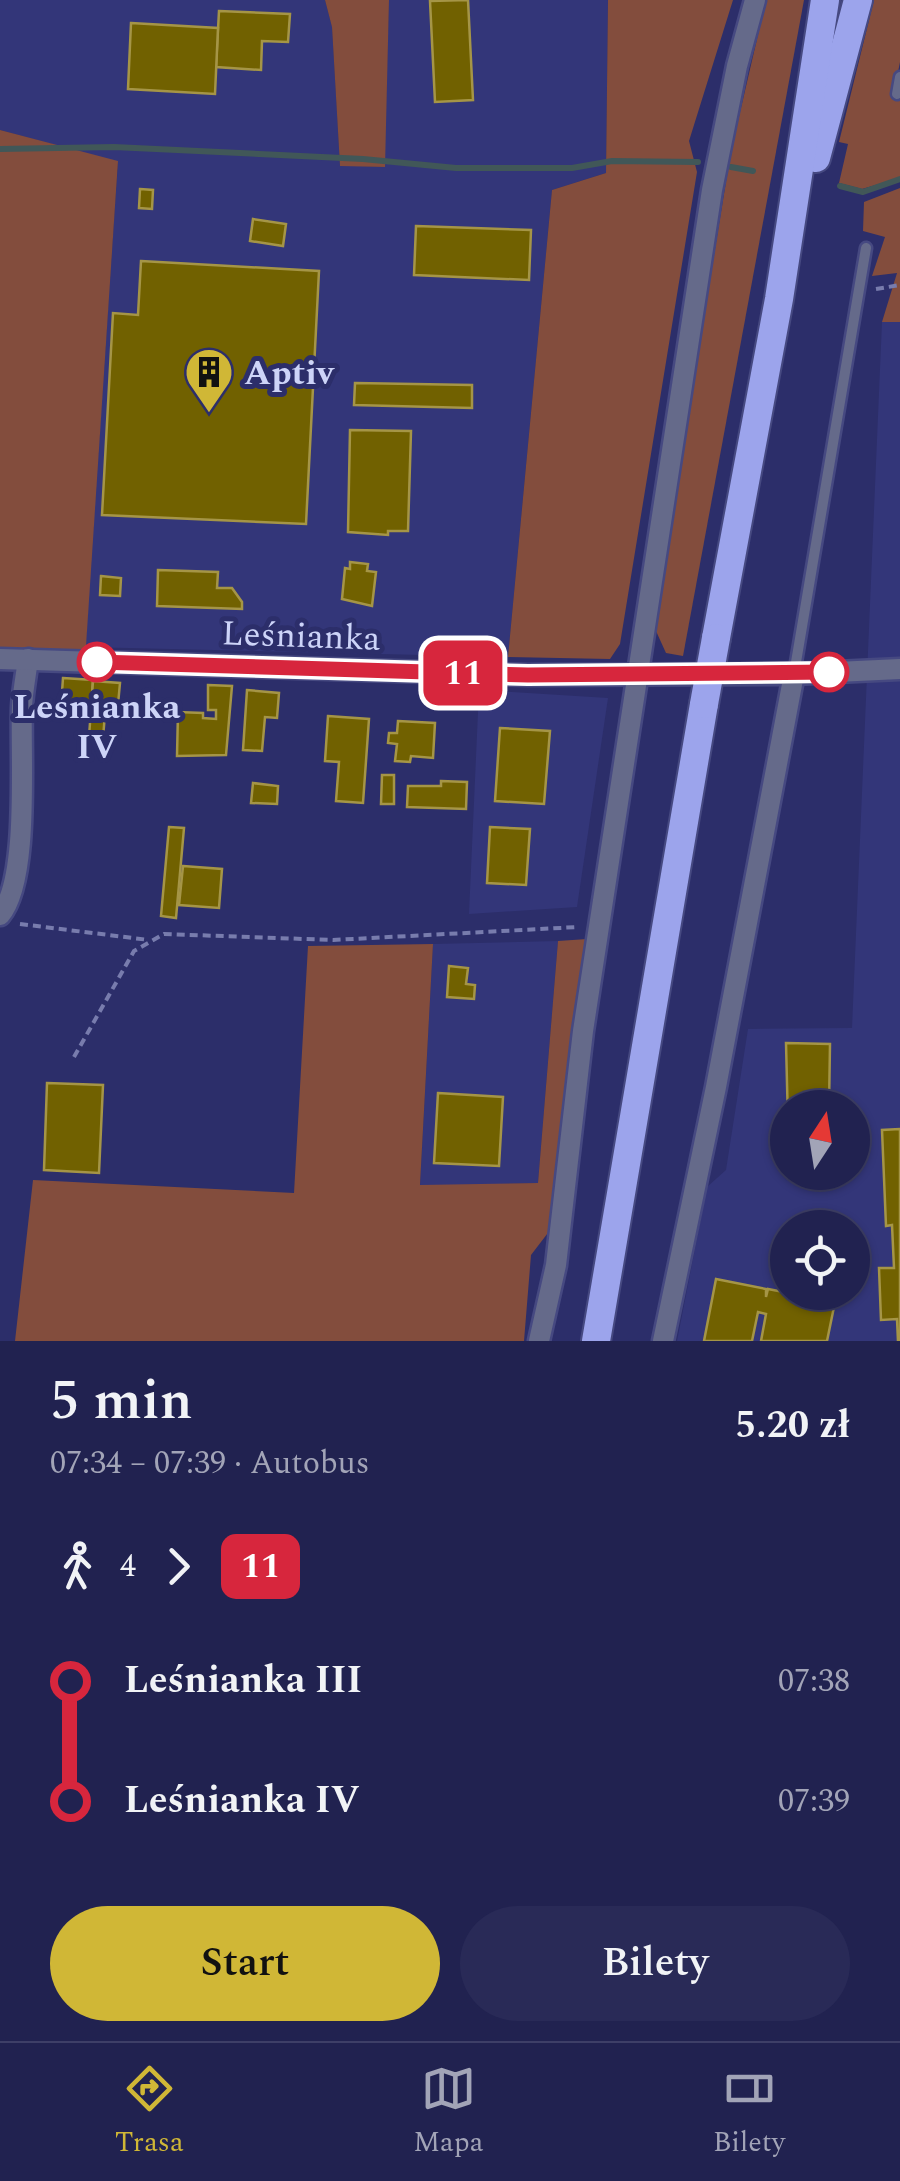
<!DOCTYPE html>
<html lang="pl">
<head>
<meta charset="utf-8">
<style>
	body { margin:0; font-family:Spectral,serif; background:#292a57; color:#f1f3f6; height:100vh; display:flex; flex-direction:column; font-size:38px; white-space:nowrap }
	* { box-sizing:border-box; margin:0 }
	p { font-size:32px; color:#a2a4b7 }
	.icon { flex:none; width:55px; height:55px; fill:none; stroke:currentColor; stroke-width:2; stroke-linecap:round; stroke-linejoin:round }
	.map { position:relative; height:1341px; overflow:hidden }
	.sheet { display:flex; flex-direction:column; background:#212250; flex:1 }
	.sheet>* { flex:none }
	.badge { padding:0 20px; border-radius:15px; font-size:35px; line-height:65px }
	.needle { width:65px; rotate:12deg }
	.fabs { position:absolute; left:770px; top:1090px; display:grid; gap:20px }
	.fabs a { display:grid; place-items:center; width:100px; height:100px; border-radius:50%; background:#212250; box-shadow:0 2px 8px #0004,0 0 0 2px #3e3f67; font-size:50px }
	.map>.badge { position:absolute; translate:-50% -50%; box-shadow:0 0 0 5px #fff }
	.legs { display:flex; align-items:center; gap:15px; height:110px; padding:0 50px; font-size:32px }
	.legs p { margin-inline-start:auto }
	.overview { display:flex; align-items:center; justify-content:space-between; height:170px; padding:0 50px }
	h1 { font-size:55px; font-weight:600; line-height:75px }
	.button { display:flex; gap:20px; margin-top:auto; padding:20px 50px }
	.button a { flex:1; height:115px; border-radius:60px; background:#d0b736; color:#111; font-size:40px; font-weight:600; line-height:115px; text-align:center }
	.button a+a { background:#292a57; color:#f1f3f6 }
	ul { padding:0 50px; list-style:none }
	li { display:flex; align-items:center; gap:35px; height:120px; font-size:38px }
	li i { display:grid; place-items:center; width:15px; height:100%; margin:0 12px; background:currentColor }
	li i::after { content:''; width:25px; height:25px; margin:-12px; border:8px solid; border-radius:50%; background:#212250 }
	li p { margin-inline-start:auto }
	li:first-child i { background:linear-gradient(#0000 50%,currentColor 0) }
	li:last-child i { background:linear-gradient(currentColor 50%,#0000 0) }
	.tabs { display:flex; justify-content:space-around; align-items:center; height:140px; border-top:2px solid #3e3f67; background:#212250; font-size:28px; color:#a2a4b7 }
	.tabs a { display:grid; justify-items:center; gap:5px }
	.tabs .selected { color:#d0b736 }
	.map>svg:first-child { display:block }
	.built { fill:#333679; fill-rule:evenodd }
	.green { fill:#834d3d }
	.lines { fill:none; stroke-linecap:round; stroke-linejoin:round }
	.stream { stroke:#415758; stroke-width:6 }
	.building { fill:#716100; stroke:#a59546; stroke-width:2.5 }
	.service-casing { stroke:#464981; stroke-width:15 }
	.minor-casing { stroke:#464981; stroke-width:25 }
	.tertiary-casing { stroke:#464981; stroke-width:25 }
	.trunk-casing { stroke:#464981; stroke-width:32 }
	.path { stroke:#787cad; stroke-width:4; stroke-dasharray:8 5; stroke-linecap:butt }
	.service { stroke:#656a8a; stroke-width:10 }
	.minor { stroke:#656a8a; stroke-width:20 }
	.tertiary { stroke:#656a8a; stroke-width:20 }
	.trunk { stroke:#9ca4ec; stroke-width:28 }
	.trunk-bridge-casing { stroke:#464981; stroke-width:32; stroke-linecap:butt }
	.trunk-bridge { stroke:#9ca4ec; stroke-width:28 }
	.line-1-casing { stroke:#fff; stroke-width:22 }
	.line-1 { stroke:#d7263d; stroke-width:15 }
	.stop-1-dot { fill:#fff; stroke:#d7263d; stroke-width:5 }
	.labels { text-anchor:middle; stroke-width:10; stroke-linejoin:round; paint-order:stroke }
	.poi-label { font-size:35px; font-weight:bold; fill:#cdd4f8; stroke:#2c2e6a; text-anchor:start }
	.street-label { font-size:35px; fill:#cdd4f8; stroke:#2c2e6a }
	.stop-label { font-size:35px; font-weight:bold; fill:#cdd4f8; stroke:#2c2e6a }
</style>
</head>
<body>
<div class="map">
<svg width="900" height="1341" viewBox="0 0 900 1341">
	<rect width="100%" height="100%" fill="#2c2e6a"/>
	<g class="built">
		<path d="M0,0H325L332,26L340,165L384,167L389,0H608L606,173L552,190L508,657L85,647L118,162L0,130Z"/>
		<path d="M882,322H900V1341H677L707,1187L726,1170L748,1029L852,1028ZM788,1108H852V1172H788ZM788,1228H852V1292H788Z"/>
		<path d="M479,690L608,698L577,907L469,914Z"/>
		<path d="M558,941L538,1183L420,1186L433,944Z"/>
	</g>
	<g class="green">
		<path d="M325,0H389L385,167L340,166L332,27Z"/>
		<path d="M608,0H733L689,141L697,172L620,644L610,659L508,657L552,190L606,173Z"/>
		<path d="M766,0H804L683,656L666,653L656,631L659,591L731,151Z"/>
		<path d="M874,0H900V62L893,97L900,96V178L862,189L839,183L848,144L839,142Z"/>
		<path d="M0,130L118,161L85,661L0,659Z"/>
		<path d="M900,188V322H882L897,273L872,276L885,237L863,231L864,202Z"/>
		<path d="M587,939L554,1225L531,1255L524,1341H15L33,1180L294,1193L308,946L433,944L420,1185L538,1183L558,941Z"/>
	</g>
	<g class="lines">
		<g class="stream">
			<path d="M0,149L114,147L363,159L456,168H572L612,161L698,162"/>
			<path d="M731,167L753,171"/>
			<path d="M840,186L863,192L900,179"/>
		</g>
	</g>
	<g class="building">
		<path d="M468,0L473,100L435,102L430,1Z"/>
		<path d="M219,11L290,14L288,42L262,41L261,70L216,67Z"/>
		<path d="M131,23L218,28L215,94L128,89Z"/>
		<path d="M140,189L153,190L152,209L139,208Z"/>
		<path d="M253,219L286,224L283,246L250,241Z"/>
		<path d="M416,226L531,230L529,280L414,275Z"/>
		<path d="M141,261L319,271L306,524L102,515L113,313L138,315Z"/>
		<path d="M355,383L472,385V408L354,405Z"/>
		<path d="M350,430L411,431L408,531H388V535L348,532Z"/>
		<path d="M350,562L368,564L367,571L376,572L372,606L342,599L345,568L350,569Z"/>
		<path d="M158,570L218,572L217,588H232L242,602V609L157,606Z"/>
		<path d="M101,576L121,578L120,596L100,595Z"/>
		<path d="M63,678L93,680L90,720L79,719V707L61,706Z"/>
		<path d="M93,681L120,683L117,715L105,714L103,738L89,737Z"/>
		<path d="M208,685L232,686L226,755L177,756L178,712L203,713V718L216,719V710H208Z"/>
		<path d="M247,690L279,693L277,718L265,717L262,751L243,750Z"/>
		<path d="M328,716L369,719L363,803L336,801L339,762L325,761Z"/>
		<path d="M398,721L435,723L433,758L411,756L410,762L395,761L397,744L388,743L389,733H397Z"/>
		<path d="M500,728L550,731L544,804L495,801Z"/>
		<path d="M382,775H394V804H381Z"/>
		<path d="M441,781L467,782L466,809L407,807L408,786H441Z"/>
		<path d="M253,783L278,786L277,804L251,803Z"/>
		<path d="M169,827L184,828L176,918L161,916Z"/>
		<path d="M490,827L530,829L526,885L487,883Z"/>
		<path d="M183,866L222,869L219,908L179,905Z"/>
		<path d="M449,966L468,968L466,984L475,985L474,999L447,997Z"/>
		<path d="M786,1043L830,1044L829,1108H788V1123Z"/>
		<path d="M47,1083L103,1085L99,1173L44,1170Z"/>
		<path d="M438,1093L503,1097L499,1166L434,1163Z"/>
		<path d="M900,1129V1341H898L897,1319L881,1320L879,1268H894L892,1225L886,1226L882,1130Z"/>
		<path d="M716,1279L766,1289V1297L768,1289L835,1302L827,1341H761L766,1314L758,1312L752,1341H704Z"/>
	</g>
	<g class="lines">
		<g class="service-casing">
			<g id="service">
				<path d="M897,94L900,77"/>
				<path d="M794,674L866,248"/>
			</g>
		</g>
		<g class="minor-casing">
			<g id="minor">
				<path d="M0,915C30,880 20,754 22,706C23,690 26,675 28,659"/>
				<path d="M539,1341L556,1265L583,1031L712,190L737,66L755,0"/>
				<path d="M663,1341L716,1087L794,674"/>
			</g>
		</g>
		<g class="tertiary-casing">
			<path id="tertiary" d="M0,659L528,675L794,674L900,669"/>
		</g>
		<g class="trunk-casing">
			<g id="trunk">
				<path d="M816,158L858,0"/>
				<path d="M716,638L779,299L825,0"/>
				<path d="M596,1341L704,704"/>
			</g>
		</g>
		<g class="path">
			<path d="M876,289L900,285"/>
			<path d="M20,924L149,940"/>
			<path d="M74,1057L134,951L164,934L333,940L578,927"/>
		</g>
		<use href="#service" class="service"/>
		<use href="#minor" class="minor"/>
		<use href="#tertiary" class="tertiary"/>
		<use href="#trunk" class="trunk"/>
		<g class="trunk-bridge-casing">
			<path id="trunk-bridge" d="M704,704L716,638"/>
		</g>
		<use href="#trunk-bridge" class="trunk-bridge"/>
	</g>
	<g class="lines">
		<g class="line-1-casing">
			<path id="line-1" d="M97,662L528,675L829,672"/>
		</g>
		<use href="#line-1" class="line-1"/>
	</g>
	<defs>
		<g id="building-pin" transform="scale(2.5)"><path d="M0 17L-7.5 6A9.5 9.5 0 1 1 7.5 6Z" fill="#d0b736" stroke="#2c2e6a"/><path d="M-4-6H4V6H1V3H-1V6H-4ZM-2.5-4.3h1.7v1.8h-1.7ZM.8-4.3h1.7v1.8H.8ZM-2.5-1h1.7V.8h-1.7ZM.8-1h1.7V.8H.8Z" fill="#111"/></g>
	</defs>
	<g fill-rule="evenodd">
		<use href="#building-pin" x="209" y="372"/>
	</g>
	<g class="stop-1-dot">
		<circle cx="97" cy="662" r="18"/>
		<circle cx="829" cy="672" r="18"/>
	</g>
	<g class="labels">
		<g class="poi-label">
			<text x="244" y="384">Aptiv</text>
		</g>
		<g class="street-label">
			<text transform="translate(301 635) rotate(2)" y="12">Leśnianka</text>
		</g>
		<g class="stop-label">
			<text x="97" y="718">Leśnianka<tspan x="97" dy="40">IV</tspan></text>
		</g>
	</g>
</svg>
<div class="fabs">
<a><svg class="needle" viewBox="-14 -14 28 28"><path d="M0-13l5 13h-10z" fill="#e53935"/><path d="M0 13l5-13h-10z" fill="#a2a4b7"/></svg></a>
<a><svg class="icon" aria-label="locate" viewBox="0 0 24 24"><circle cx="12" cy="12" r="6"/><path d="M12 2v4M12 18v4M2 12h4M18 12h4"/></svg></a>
</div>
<b class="badge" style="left:463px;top:673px;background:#d7263d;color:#fff">11</b>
</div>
<section class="sheet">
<div class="overview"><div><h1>5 min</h1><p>07:34 – 07:39 · Autobus</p></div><b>5.20 zł</b></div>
<div class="legs"><svg class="icon" aria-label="walk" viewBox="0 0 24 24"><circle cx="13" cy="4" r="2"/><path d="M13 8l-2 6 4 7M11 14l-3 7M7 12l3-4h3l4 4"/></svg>4<svg class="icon" aria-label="forward" viewBox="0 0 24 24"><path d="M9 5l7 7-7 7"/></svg><b class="badge" style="background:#d7263d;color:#fff">11</b></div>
<ul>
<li><i style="color:#d7263d"></i><b>Leśnianka III</b><p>07:38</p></li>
<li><i style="color:#d7263d"></i><b>Leśnianka IV</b><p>07:39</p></li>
</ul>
<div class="button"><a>Start</a><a>Bilety</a></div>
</section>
<nav class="tabs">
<a class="selected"><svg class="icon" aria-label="directions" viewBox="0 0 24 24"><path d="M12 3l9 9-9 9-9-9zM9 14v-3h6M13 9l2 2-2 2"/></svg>Trasa</a>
<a><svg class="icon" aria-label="map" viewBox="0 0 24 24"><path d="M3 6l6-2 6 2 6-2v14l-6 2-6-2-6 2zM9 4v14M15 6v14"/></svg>Mapa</a>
<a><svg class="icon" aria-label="tickets" viewBox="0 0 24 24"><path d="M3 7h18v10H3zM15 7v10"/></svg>Bilety</a>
</nav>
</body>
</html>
